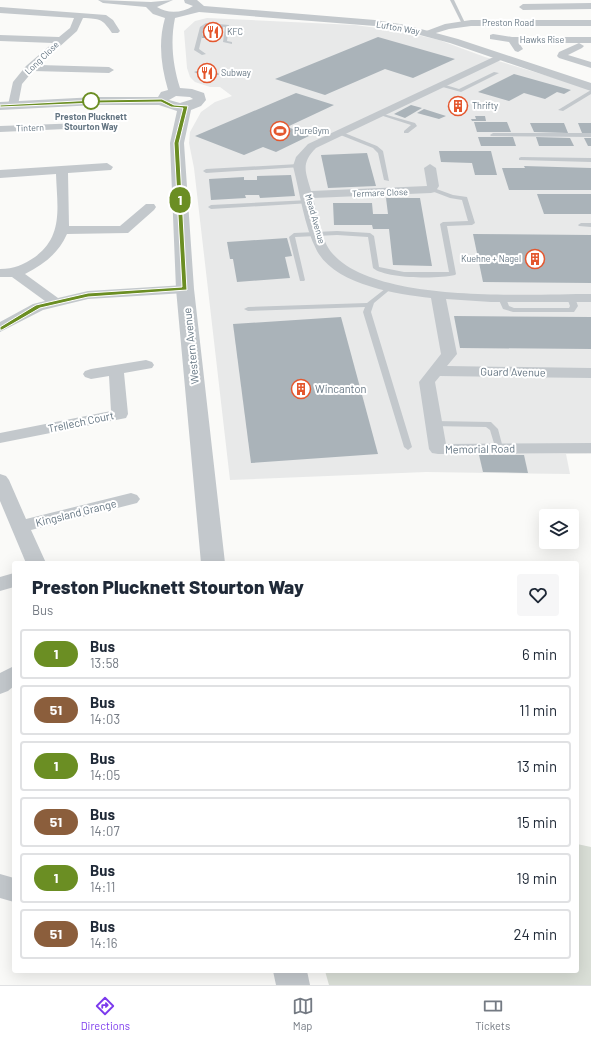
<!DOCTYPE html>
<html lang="en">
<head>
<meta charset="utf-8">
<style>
	body { margin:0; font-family:Barlow,sans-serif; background:#f6f6f7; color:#1f2937; height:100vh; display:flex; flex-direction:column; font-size:15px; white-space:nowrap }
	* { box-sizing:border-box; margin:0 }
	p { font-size:13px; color:#747a83 }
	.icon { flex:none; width:22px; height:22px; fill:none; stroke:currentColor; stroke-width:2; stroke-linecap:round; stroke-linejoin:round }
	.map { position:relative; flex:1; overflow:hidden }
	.drawer { position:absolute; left:12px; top:561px; width:567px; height:412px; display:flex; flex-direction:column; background:#fff; border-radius:4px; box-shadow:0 4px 16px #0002 }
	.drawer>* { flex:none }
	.badge { padding:0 8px; border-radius:13px; font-size:14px; line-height:26px }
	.buttons { position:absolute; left:539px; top:509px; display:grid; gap:8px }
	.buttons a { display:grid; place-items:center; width:40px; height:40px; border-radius:4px; background:#fff; box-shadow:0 4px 16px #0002; font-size:20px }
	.map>.badge { position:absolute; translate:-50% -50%; box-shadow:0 0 0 2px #fff }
	.round { display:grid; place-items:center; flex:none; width:42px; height:42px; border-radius:4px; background:#f6f6f7 }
	.summary { display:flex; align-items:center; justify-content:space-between; height:68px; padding:0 20px }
	h1 { font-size:19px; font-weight:800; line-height:30px }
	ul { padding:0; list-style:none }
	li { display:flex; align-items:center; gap:12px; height:50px; margin:0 8px 6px; padding:0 12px; border:2px solid #e0e1e3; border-radius:4px }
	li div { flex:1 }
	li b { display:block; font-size:15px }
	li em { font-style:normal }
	li .badge { min-width:44px; font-weight:700; text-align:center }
	.tab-bar { display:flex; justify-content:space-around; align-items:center; height:56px; border-top:1px solid #e0e1e3; background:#fff; font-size:11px; color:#747a83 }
	.tab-bar a { display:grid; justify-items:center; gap:2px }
	.tab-bar .active { color:#7c3aed }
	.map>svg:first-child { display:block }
	.built { fill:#e8e9e9 }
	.green { fill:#dadfd7 }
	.building { fill:#aab3b9 }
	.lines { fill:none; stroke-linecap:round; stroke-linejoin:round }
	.service { fill:#c3c8cc; fill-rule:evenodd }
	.minor { fill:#c3c8cc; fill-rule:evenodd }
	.tertiary { fill:#c3c8cc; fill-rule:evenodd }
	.line { fill:#6b8e23; stroke:#fff }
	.stop-dot { fill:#fff; stroke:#6b8e23; stroke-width:2 }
	.labels { text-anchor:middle; stroke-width:4; stroke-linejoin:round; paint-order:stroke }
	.far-street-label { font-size:9px; fill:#657683; stroke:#fff }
	.far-poi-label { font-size:9px; fill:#657683; stroke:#fff; text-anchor:start }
	.far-stop-label { font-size:9px; font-weight:bold; fill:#657683; stroke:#fff }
	.street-label { font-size:11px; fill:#657683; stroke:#fff }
	.poi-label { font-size:11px; fill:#657683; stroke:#fff; text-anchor:start }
</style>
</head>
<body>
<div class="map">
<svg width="591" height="985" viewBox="0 0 591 985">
	<rect width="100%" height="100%" fill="#fafaf8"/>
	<path class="built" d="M207,18L355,25L400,31L439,40L485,57L591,89V454H566L570,474L426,472L230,480L194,168L189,143L190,132L201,112L215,102L232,96L220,87H210L195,82L190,77L187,68L184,31L195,21Z"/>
	<path class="green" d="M577,844L591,847V985H329L325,971H577Z"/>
	<g class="building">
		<path d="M205,26H223L221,38H202Z"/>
		<path d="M378,37L455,59L413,78L385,69L325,95L275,79Z"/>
		<path d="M204,69L220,74L210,78L194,72Z"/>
		<path d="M514,74L571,90L564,94L557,92L545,99L524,93L509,101L478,92Z"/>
		<path d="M296,93L334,105L287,127L311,135L276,152L263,147L244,155L195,136Z"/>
		<path d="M457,102L469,105L458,111L447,107Z"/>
		<path d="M411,105L422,108L405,118L394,114Z"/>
		<path d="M424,109L446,116L439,119L417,113Z"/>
		<path d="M475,116H485L486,121H472L471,119H476Z"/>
		<path d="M474,122H507L511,132H477Z"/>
		<path d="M530,123H564L568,133L534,132Z"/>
		<path d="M578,123H591V133H582Z"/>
		<path d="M478,137H513L516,146H481Z"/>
		<path d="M536,137L570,138L574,146H539Z"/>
		<path d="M584,138H591V146H588Z"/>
		<path d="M439,151H491L497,175H475L472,163L441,162Z"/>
		<path d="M367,153L376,186L328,188L321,155Z"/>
		<path d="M524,166L591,168V190H509L502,168H525Z"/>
		<path d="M291,175L295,196L260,198L259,195H245L246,198L211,200L209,179L244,177V180H257V176Z"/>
		<path d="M537,194H591V214H544Z"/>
		<path d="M386,198H420L432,266L393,265L389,229H373L372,225H334L333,203H372L373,214H388Z"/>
		<path d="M473,234L591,235V283L483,282Z"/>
		<path d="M287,238L292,256L285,257L290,278L237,282L233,259H230L227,242Z"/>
		<path d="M454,316L591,317V349L460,348Z"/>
		<path d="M341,317L378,454L251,463L233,324Z"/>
		<path d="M479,455H524L528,473L483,472Z"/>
	</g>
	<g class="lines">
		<g class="service">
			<path d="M450,0H454L466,25L462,24Z"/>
			<path d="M206,23L229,25L227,41L232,42V44L223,42L225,27L207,25L204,28L199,49L206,54L202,55L194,50L200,27Z"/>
			<path d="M494,72L499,73L461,92L439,86L442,84L459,89Z"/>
			<path d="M591,90V94L563,111L558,110Z"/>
			<path d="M380,113L415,123L417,126L408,133H404V131L411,125L380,115Z"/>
			<path d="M338,132H342L377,146L383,151L389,181L384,180L378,153L373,148L338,134Z"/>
			<path d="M493,133H591V137L491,136L490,135Z"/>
			<path d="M521,157L591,158V162L519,160V158Z"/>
			<path d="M299,164L301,165V167L206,173L203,171L206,169Z"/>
			<path d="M431,187L453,195L467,197L475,223L472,225L447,226L456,274L455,275C438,279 386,279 373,268L368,237L337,235L295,237L305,280L304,281H300L289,237L294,233L337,231L370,233L374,236L379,267L404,272H449L440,224L443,222L468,221L462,200L450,198L429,190L428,189Z"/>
			<path d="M309,200L311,201V203L211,209L208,207L211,205Z"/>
			<path d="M581,223H591V227L579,226L578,225Z"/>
			<path d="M390,285L392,286V288L374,303L371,312L412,447L408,450L404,447L363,312L365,307L248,311L244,309L248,307L367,303Z"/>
			<path d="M499,296H505L509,306L514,308H569L570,306L567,298L571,296L575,298L578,306L574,312H513L503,309L498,298Z"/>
			<path d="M434,421L491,422L498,429L503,448L502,450H496L490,430L486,427L431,426L430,424L431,422Z"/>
		</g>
		<g class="minor">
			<path d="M591,3V9L523,10L519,7L523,4Z"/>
			<path d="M0,7L106,15L113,20L120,31L118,33H112C102,18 100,19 83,18L77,31L39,65L109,67L114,70L109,73L33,71L22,84L18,105L17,107H9L8,105L13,82L26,66L53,43L0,41V35L59,37L70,28L74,18L0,13Z"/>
			<path d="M471,20H591V26H471L449,29L426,36L421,33L445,24Z"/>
			<path d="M493,34L512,37H591V43H519L523,49L518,52L515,51L509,42L490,39V35Z"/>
			<path d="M579,43L584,46L582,48L568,55L591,62V68L559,58L557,56L559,52Z"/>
			<path d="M500,54L505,57L503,59L316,148C300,164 306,172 311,191L427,186L424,168L430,164L436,168L439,186L435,192L431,193L313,198C317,213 322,242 332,253C375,304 528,294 591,294V302H491L446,299L457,354L447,366L591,368V378L440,376L435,382L446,444L591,443V453L438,454L432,453L429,449L419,382L441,354L431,298C396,294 336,285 317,251C304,226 300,193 293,166L296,157L308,144Z"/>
			<path d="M83,123L87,124L89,126L87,128L0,132V126Z"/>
			<path d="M107,163L113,167L111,170L68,173L69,226H120L146,204H154L156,207L154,210L128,233L67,234C58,254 44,264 25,274L58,298L88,291L185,285L190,286L192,289L190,292L185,293L88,299L43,310L0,332V322L33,304L45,301L12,277H0V269C14,269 23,265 35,257C64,236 57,206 56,174L0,178V170Z"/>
			<path d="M146,360L152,362L154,365L152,368L124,373L128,414L126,418L0,443V433L111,411L109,376L91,379L85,377L83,374L85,371L91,369Z"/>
			<path d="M0,474L6,476L9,480L26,519L131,493L137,495L140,499L137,503L31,530L46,563H26L0,501Z"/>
			<path d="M14,573V587L0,591V577Z"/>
			<path d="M14,666V686L8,691L0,694V673Z"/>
			<path d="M0,874L14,878V902L0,898Z"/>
		</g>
		<g class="tertiary">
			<path d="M98,0L151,2L173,0L157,7C167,14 183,13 193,6L185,3L184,0H197L204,6L375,20L406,25L458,39L591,83V91L450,43L405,31L375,26L199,12L175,18C170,42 173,66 180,88L192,89L204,93L206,100L201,106L191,110L184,143L194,289L225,563H201L176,289L170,143L177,111L159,105H96L0,110V102L96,97H158L161,92L168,90C161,66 158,42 165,18L153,14L146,7L103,3ZM176,96L190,97L193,99L180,103L169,100Z"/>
			<path d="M273,971H307L310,985H276Z"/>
		</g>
	</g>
	<path class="line" d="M162,99L174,105L188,106L179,143L187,290L88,297L40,308L2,330H0V327L36,305L88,293L182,287L174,143L183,108L171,107L161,102L96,103L0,107V105L96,100Z"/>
	<defs>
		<g id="restaurant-ring" transform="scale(1)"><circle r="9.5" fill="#fff" stroke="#e4572e" stroke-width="1.5"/><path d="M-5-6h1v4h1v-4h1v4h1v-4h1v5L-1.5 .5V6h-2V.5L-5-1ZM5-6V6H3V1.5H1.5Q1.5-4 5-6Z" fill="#e4572e"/></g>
		<g id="building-ring" transform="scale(1)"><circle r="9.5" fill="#fff" stroke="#e4572e" stroke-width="1.5"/><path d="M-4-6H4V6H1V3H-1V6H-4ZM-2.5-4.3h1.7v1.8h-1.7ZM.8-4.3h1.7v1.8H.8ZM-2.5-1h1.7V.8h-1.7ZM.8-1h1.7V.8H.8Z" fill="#e4572e"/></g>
		<g id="stadium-ring" transform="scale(1)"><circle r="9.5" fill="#fff" stroke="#e4572e" stroke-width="1.5"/><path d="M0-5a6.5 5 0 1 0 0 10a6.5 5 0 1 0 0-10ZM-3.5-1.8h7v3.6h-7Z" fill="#e4572e"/></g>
	</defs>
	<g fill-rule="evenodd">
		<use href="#restaurant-ring" x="213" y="32"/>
		<use href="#restaurant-ring" x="207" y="73"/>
		<use href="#building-ring" x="458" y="106"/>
		<use href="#stadium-ring" x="280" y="131"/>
		<use href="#building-ring" x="535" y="259"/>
		<use href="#building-ring" x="301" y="389"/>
	</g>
	<circle class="stop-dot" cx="91" cy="101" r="8"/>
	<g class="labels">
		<g class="far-street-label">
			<text x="508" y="26">Preston Road</text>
			<text transform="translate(398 28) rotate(10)" y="3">Lufton Way</text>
			<text x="542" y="43">Hawks Rise</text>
			<text transform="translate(42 58) rotate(-44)" y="3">Long Close</text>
			<text transform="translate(30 128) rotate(-2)" y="3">Tintern</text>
			<text transform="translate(380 193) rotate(-2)" y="3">Termare Close</text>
			<text transform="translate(315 219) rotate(74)" y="3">Mead Avenue</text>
		</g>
		<g class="far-poi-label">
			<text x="227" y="35">KFC</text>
			<text x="221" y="76">Subway</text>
			<text x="472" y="109">Thrifty</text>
			<text x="294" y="134">PureGym</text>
			<text x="521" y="262" text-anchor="end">Kuehne + Nagel</text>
		</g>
		<g class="far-stop-label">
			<text x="91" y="120">Preston Plucknett<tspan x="91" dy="10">Stourton Way</tspan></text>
		</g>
		<g class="street-label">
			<text transform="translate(191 346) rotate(-96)" y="4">Western Avenue</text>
			<text transform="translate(513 372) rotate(1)" y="4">Guard Avenue</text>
			<text transform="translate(81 422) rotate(-12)" y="4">Trellech Court</text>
			<text transform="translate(480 449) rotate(-1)" y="4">Memorial Road</text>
			<text transform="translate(76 513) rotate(-14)" y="4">Kingsland Grange</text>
		</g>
		<g class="poi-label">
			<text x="315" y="393">Wincanton</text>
		</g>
	</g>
</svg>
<div class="buttons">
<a><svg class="icon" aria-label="layers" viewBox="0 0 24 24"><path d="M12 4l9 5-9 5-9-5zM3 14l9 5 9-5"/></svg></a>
</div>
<b class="badge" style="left:180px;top:200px;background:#6b8e23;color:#fff">1</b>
<section class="drawer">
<div class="summary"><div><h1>Preston Plucknett Stourton Way</h1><p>Bus</p></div><a class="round"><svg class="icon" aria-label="heart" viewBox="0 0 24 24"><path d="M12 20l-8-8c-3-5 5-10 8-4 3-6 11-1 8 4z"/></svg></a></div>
<ul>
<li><span class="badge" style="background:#6b8e23;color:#fff">1</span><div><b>Bus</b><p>13:58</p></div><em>6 min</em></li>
<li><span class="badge" style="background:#8b5e3c;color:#fff">51</span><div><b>Bus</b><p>14:03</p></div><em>11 min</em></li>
<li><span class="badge" style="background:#6b8e23;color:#fff">1</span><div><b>Bus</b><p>14:05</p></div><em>13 min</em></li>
<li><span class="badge" style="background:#8b5e3c;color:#fff">51</span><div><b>Bus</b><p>14:07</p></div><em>15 min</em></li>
<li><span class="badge" style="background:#6b8e23;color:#fff">1</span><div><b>Bus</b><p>14:11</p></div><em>19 min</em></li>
<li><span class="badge" style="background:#8b5e3c;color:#fff">51</span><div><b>Bus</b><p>14:16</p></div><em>24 min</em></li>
</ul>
</section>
</div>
<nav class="tab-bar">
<a class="active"><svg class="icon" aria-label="directions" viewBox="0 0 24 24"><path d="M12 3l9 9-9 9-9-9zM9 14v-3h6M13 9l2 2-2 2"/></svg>Directions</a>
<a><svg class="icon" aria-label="map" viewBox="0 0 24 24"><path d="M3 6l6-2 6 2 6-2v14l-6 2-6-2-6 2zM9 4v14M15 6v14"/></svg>Map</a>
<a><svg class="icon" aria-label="tickets" viewBox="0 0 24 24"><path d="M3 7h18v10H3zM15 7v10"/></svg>Tickets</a>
</nav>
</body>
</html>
